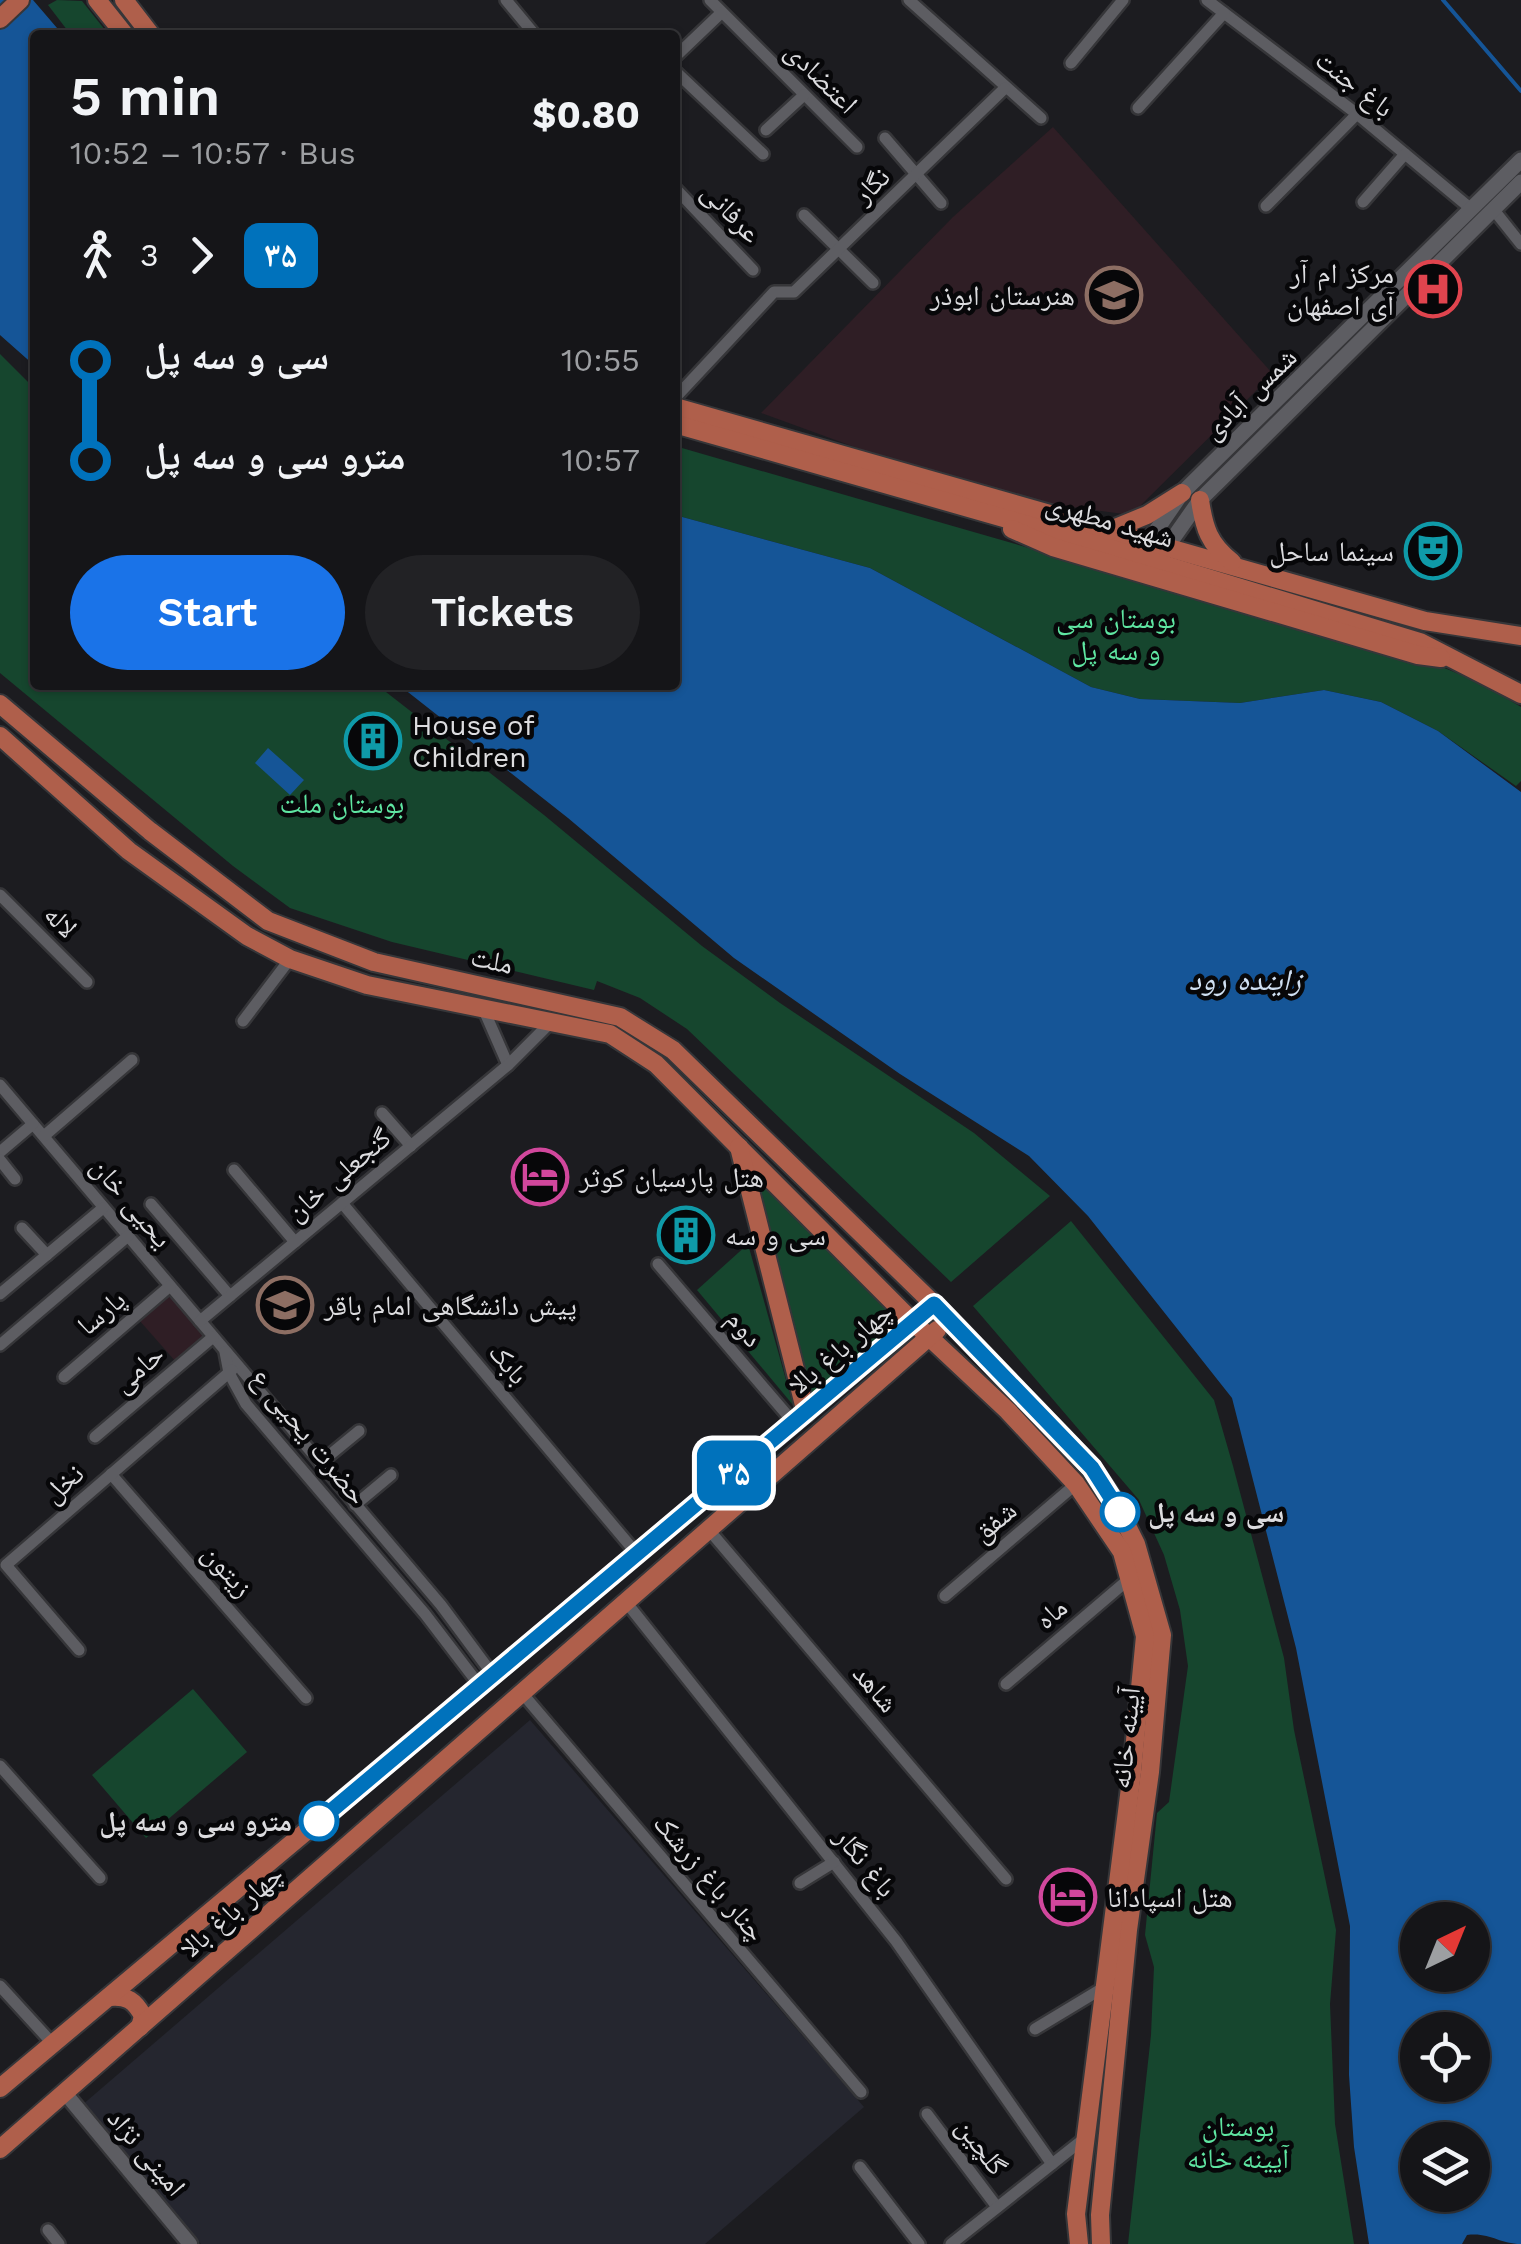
<!DOCTYPE html>
<html lang="en">
<head>
<meta charset="utf-8">
<style>
	body { margin:0; font-family:"Work Sans","Noto Naskh Arabic",sans-serif; background:#222225; color:#f1f3f6; height:100vh; display:flex; flex-direction:column; font-size:38px; white-space:nowrap }
	* { box-sizing:border-box; margin:0 }
	p { font-size:32px; color:#9d9fa2 }
	.icon { flex:none; width:55px; height:55px; fill:none; stroke:currentColor; stroke-width:2; stroke-linecap:round; stroke-linejoin:round }
	.map { position:relative; flex:1; overflow:hidden }
	.details { position:absolute; left:30px; top:30px; width:650px; height:660px; display:flex; flex-direction:column; background:#151518; border-radius:10px; box-shadow:0 2px 8px #0004,0 0 0 2px #343437 }
	.details>* { flex:none }
	.badge { padding:0 20px; border-radius:15px; font-size:35px; line-height:65px }
	.needle { width:65px; rotate:43deg }
	.controls { position:absolute; left:1400px; top:1902px; display:grid; gap:20px }
	.controls a { display:grid; place-items:center; width:90px; height:90px; border-radius:50%; background:#151518; box-shadow:0 2px 8px #0004,0 0 0 2px #343437; font-size:50px }
	.map>.badge { position:absolute; translate:-50% -50%; box-shadow:0 0 0 5px #fff }
	.legs { display:flex; align-items:center; gap:15px; height:110px; padding:0 40px; font-size:32px }
	.legs p { margin-inline-start:auto }
	.head { display:flex; align-items:center; justify-content:space-between; height:170px; padding:0 40px }
	h1 { font-size:55px; font-weight:600; line-height:75px }
	.button { display:flex; gap:20px; margin-top:auto; padding:20px 40px }
	.button a { flex:1; height:115px; border-radius:60px; background:#1a73e8; color:#fff; font-size:40px; font-weight:600; line-height:115px; text-align:center }
	.button a+a { background:#222225; color:#f1f3f6 }
	ul { padding:0 40px; list-style:none }
	li { display:flex; align-items:center; gap:35px; height:100px; font-size:38px }
	li i { display:grid; place-items:center; width:15px; height:100%; margin:0 12px; background:currentColor }
	li i::after { content:''; width:25px; height:25px; margin:-12px; border:8px solid; border-radius:50%; background:#151518 }
	li p { margin-inline-start:auto }
	li:first-child i { background:linear-gradient(#0000 50%,currentColor 0) }
	li:last-child i { background:linear-gradient(currentColor 50%,#0000 0) }
	.map>svg:first-child { display:block }
	.built { fill:#25262f }
	.education { fill:#2f1e25 }
	.green { fill:#16462e }
	.water { fill:#155597; fill-rule:evenodd }
	.lines { fill:none; stroke-linecap:round; stroke-linejoin:round }
	.stream { stroke:#155597; stroke-width:4 }
	.minor-casing { stroke:#363639; stroke-width:16 }
	.tertiary-casing { stroke:#363639; stroke-width:19 }
	.secondary-casing { stroke:#363639; stroke-width:20 }
	.primary-casing { stroke:#363639; stroke-width:22 }
	.minor { stroke:#5d5d62; stroke-width:11 }
	.tertiary { stroke:#5d5d62; stroke-width:14 }
	.secondary { stroke:#5d5d62; stroke-width:15 }
	.primary { stroke:#af5f4b; stroke-width:18 }
	.line-1-casing { stroke:#fff; stroke-width:22 }
	.line-1 { stroke:#0072bc; stroke-width:15 }
	.stop-1-dot { fill:#fff; stroke:#0072bc; stroke-width:5 }
	.labels { text-anchor:middle; stroke-width:9; stroke-linejoin:round; paint-order:stroke }
	.street-label { font-size:28px; fill:#dcdcdf; stroke:#070709 }
	.poi-label { font-size:28px; fill:#dcdcdf; stroke:#070709; text-anchor:start }
	.park-label { font-size:28px; fill:#5fe6a2; stroke:#070709 }
	.stop-label { font-size:28px; font-weight:bold; fill:#dcdcdf; stroke:#070709; text-anchor:start }
	.water-label { font-size:30px; font-style:italic; fill:#d0e0f2; stroke:#070709 }
</style>
</head>
<body>
<div class="map">
<svg width="1521" height="2244" viewBox="0 0 1521 2244">
	<rect width="100%" height="100%" fill="#1c1c20"/>
	<path class="built" d="M530,1720L864,2107L705,2244H201L81,2106Z"/>
	<g class="education">
		<path d="M1053,127L1273,374L1131,515L989,496L761,413L953,217Z"/>
		<path d="M171,1293L207,1336L176,1362L139,1320Z"/>
	</g>
	<g class="green">
		<path d="M57,0L82,1L109,35H71L48,5Z"/>
		<path d="M0,354L35,389V685H377L544,815L702,946L780,1003L974,1133L1050,1196L951,1282L687,1029L640,998L597,981L594,990L392,942L290,908L233,866L0,673Z"/>
		<path d="M675,446L1442,667L1483,684L1521,707V781L1516,786L1438,731L1381,702L1324,690L1240,703L1140,699L1091,687L870,568L675,515Z"/>
		<path d="M750,1171L901,1321L812,1401Z"/>
		<path d="M1071,1221L1214,1400L1233,1466L1284,1658L1294,1730L1336,1930L1330,2004L1335,2124L1354,2244H1128L1151,2035L1154,1967L1145,1935L1157,1813L1169,1802L1188,1666L1180,1610L1164,1555L1139,1500L973,1306Z"/>
		<path d="M748,1244L793,1405L697,1290Z"/>
		<path d="M193,1689L247,1752L146,1838L92,1775Z"/>
	</g>
	<g class="water">
		<path d="M0,0H33L63,35H35V366L0,335Z"/>
		<path d="M675,515L870,568L1091,687L1140,699L1240,703L1324,690L1381,702L1438,731L1521,792V2244C1499,2244 1490,2232 1467,2235L1462,2244H1369L1354,2147L1349,2075L1350,1926L1296,1648L1232,1398L1088,1216L1029,1156L900,1074L734,958L568,818L399,685H675ZM1472,1920V1975H1418V1920ZM1418,2030H1472V2085H1418ZM1418,2140H1472V2195H1418Z"/>
		<path d="M268,748L304,780L290,795L255,763Z"/>
	</g>
	<g class="lines">
		<path class="stream" d="M1443,0L1521,91"/>
		<g class="minor-casing">
			<g id="minor">
				<path d="M506,0L535,35"/>
				<path d="M710,0L857,147"/>
				<path d="M909,0L1041,118"/>
				<path d="M1207,0L1357,114L1470,208"/>
				<path d="M675,57L721,13"/>
				<path d="M1071,63L1123,0"/>
				<path d="M675,71L763,154"/>
				<path d="M1138,108L1224,13"/>
				<path d="M766,130L804,95"/>
				<path d="M885,138L941,203"/>
				<path d="M675,188L753,270"/>
				<path d="M1363,202L1405,154"/>
				<path d="M1266,206L1357,114"/>
				<path d="M1493,209L1521,244"/>
				<path d="M804,215L873,283"/>
				<path d="M675,398L774,292H794L1005,88"/>
				<path d="M0,895L87,982"/>
				<path d="M483,1008L508,1065"/>
				<path d="M243,1021L290,959"/>
				<path d="M0,1085L441,1605L493,1675"/>
				<path d="M382,1113L411,1146"/>
				<path d="M44,1136L132,1060"/>
				<path d="M0,1152L33,1124"/>
				<path d="M0,1160L15,1179"/>
				<path d="M234,1170L295,1242"/>
				<path d="M342,1203L637,1554"/>
				<path d="M151,1204L230,1296"/>
				<path d="M22,1228L47,1255"/>
				<path d="M658,1264L794,1423"/>
				<path d="M0,1294L103,1208"/>
				<path d="M200,1321L508,1065L551,1022"/>
				<path d="M0,1345L128,1236"/>
				<path d="M225,1352L229,1373L246,1404L425,1614L480,1686"/>
				<path d="M64,1377L170,1286"/>
				<path d="M95,1437L213,1337"/>
				<path d="M320,1463L359,1431"/>
				<path d="M111,1474L306,1698"/>
				<path d="M355,1505L391,1475"/>
				<path d="M709,1530L1006,1879"/>
				<path d="M945,1596L1076,1484"/>
				<path d="M626,1602L896,1941L1052,2164"/>
				<path d="M79,1650L6,1565L232,1370"/>
				<path d="M1006,1684L1129,1579"/>
				<path d="M522,1693L861,2092"/>
				<path d="M0,1766L100,1878"/>
				<path d="M800,1883L834,1862"/>
				<path d="M0,1986L53,2044"/>
				<path d="M1035,2029L1103,1988"/>
				<path d="M927,2114L997,2207"/>
				<path d="M860,2167L919,2244"/>
				<path d="M48,2230L59,2244"/>
				<path d="M951,2244L1085,2138"/>
			</g>
		</g>
		<g class="tertiary-casing">
			<path id="tertiary" d="M65,2093L190,2244"/>
		</g>
		<g class="secondary-casing">
			<g id="secondary">
				<path d="M1142,551L1182,493L1521,160"/>
				<path d="M1160,557L1200,500L1521,182"/>
			</g>
		</g>
		<g class="primary-casing">
			<g id="primary">
				<path d="M97,0L125,35"/>
				<path d="M124,0L151,35"/>
				<path d="M0,19L20,0"/>
				<path d="M675,407L1425,621L1521,636"/>
				<path d="M675,424L1112,549L1420,642L1521,694"/>
				<path d="M1200,500C1204,528 1209,544 1232,562"/>
				<path d="M1012,529L1053,547L1418,655L1441,658"/>
				<path d="M1108,531L1147,515L1182,493"/>
				<path d="M0,704L150,831L268,921L374,962L620,1017L673,1050L951,1321L1092,1468L1115,1502L1136,1544L1162,1635L1150,1772L1128,1930L1100,2215L1101,2244"/>
				<path d="M0,736L129,851L247,936L290,959L367,985L610,1034L656,1064L911,1320L1008,1411L1076,1484L1122,1552L1145,1636L1132,1772L1076,2214L1079,2244"/>
				<path d="M739,1147L806,1413"/>
				<path d="M109,1997C127,1995 135,2001 143,2016L140,2027"/>
				<path d="M0,2088L922,1315"/>
				<path d="M0,2149L937,1330"/>
			</g>
		</g>
		<use href="#minor" class="minor"/>
		<use href="#tertiary" class="tertiary"/>
		<use href="#secondary" class="secondary"/>
		<use href="#primary" class="primary"/>
	</g>
	<g class="lines">
		<g class="line-1-casing">
			<path id="line-1" d="M319,1821L934,1304L1092,1468L1120,1512"/>
		</g>
		<use href="#line-1" class="line-1"/>
	</g>
	<defs>
		<g id="hospital-ring" transform="scale(2.875)"><circle r="9.5" fill="#070709" stroke="#e0444e" stroke-width="1.5"/><path d="M-5-5h3v3.5h4V-5h3V5h-3V1.5h-4V5h-3Z" fill="#e0444e"/></g>
		<g id="school-ring" transform="scale(2.875)"><circle r="9.5" fill="#070709" stroke="#8d6e63" stroke-width="1.5"/><path d="M0-5L7-2L0 1L-7-2ZM-4 1L0 2.5L4 1V4Q0 6-4 4Z" fill="#8d6e63"/></g>
		<g id="theatre-ring" transform="scale(2.875)"><circle r="9.5" fill="#070709" stroke="#0f9aa8" stroke-width="1.5"/><path d="M-5-5.5Q0-4 5-5.5V0Q5 5 0 6Q-5 5-5 0ZM-3.3-2.5H-1v1.5H-3.3ZM1-2.5H3.3v1.5H1ZM-2.8 1Q0 5.5 2.8 1Z" fill="#0f9aa8"/></g>
		<g id="building-ring" transform="scale(2.875)"><circle r="9.5" fill="#070709" stroke="#0f9aa8" stroke-width="1.5"/><path d="M-4-6H4V6H1V3H-1V6H-4ZM-2.5-4.3h1.7v1.8h-1.7ZM.8-4.3h1.7v1.8H.8ZM-2.5-1h1.7V.8h-1.7ZM.8-1h1.7V.8H.8Z" fill="#0f9aa8"/></g>
		<g id="hotel-ring" transform="scale(2.875)"><circle r="9.5" fill="#070709" stroke="#d1479c" stroke-width="1.5"/><path d="M-6-4.5h1.5V1H6V5H4.5V3h-9V5H-6ZM-4 0a1.8 1.8 0 1 1 3.6 0ZM.5 0V-2.5h3Q6-2.5 6 0Z" fill="#d1479c"/></g>
	</defs>
	<g fill-rule="evenodd">
		<use href="#hospital-ring" x="1433" y="289"/>
		<use href="#school-ring" x="1114" y="295"/>
		<use href="#theatre-ring" x="1433" y="551"/>
		<use href="#building-ring" x="373" y="741"/>
		<use href="#hotel-ring" x="540" y="1177"/>
		<use href="#building-ring" x="686" y="1235"/>
		<use href="#school-ring" x="285" y="1305"/>
		<use href="#hotel-ring" x="1068" y="1897"/>
	</g>
	<g class="stop-1-dot">
		<circle cx="1120" cy="1512" r="18"/>
		<circle cx="319" cy="1821" r="18"/>
	</g>
	<g class="labels">
		<g class="street-label">
			<text transform="translate(822 77) rotate(45)" y="10">اعتضادی</text>
			<text transform="translate(1355 83) rotate(38)" y="10">باغ جنت</text>
			<text transform="translate(871 185) rotate(-44)" y="10">نگار</text>
			<text transform="translate(732 212) rotate(46)" y="10">عرفانی</text>
			<text transform="translate(1249 393) rotate(-44)" y="10">شمس آبادی</text>
			<text transform="translate(1110 520) rotate(16)" y="10">شهید مطهری</text>
			<text transform="translate(61 921) rotate(45)" y="10">لاله</text>
			<text transform="translate(492 960) rotate(12)" y="10">ملت</text>
			<text transform="translate(338 1174) rotate(-40)" y="10">گنجعلی خان</text>
			<text transform="translate(132 1202) rotate(50)" y="10">یحیی خان</text>
			<text transform="translate(101 1312) rotate(-40)" y="10">پارسا</text>
			<text transform="translate(745 1328) rotate(50)" y="10">دوم</text>
			<text transform="translate(840 1348) rotate(-40)" y="10">چهار باغ بالا</text>
			<text transform="translate(509 1363) rotate(50)" y="10">بابک</text>
			<text transform="translate(138 1368) rotate(-40)" y="10">حامی</text>
			<text transform="translate(310 1436) rotate(51)" y="10">حضرت یحیی ع</text>
			<text transform="translate(63 1483) rotate(-41)" y="10">نخل</text>
			<text transform="translate(994 1521) rotate(-40)" y="10">شفق</text>
			<text transform="translate(228 1570) rotate(49)" y="10">زیتون</text>
			<text transform="translate(1051 1613) rotate(-40)" y="10">ماه</text>
			<text transform="translate(876 1688) rotate(50)" y="10">شاهد</text>
			<text transform="translate(1125 1738) rotate(-84)" y="10">آیینه خانه</text>
			<text transform="translate(866 1862) rotate(51)" y="10">باغ نگار</text>
			<text transform="translate(710 1877) rotate(50)" y="10">چنار باغ زرشک</text>
			<text transform="translate(231 1911) rotate(-41)" y="10">چهار باغ بالا</text>
			<text transform="translate(982 2146) rotate(53)" y="10">گلچین</text>
			<text transform="translate(147 2152) rotate(50)" y="10">امینی نژاد</text>
		</g>
		<g class="poi-label">
			<text x="1394" y="283" text-anchor="end">مرکز ام آر<tspan x="1394" dy="32">آی اصفهان</tspan></text>
			<text x="1075" y="305" text-anchor="end">هنرستان ابوذر</text>
			<text x="1394" y="561" text-anchor="end">سینما ساحل</text>
			<text x="412" y="735">House of<tspan x="412" dy="32">Children</tspan></text>
			<text x="579" y="1187">هتل پارسیان کوثر</text>
			<text x="725" y="1245">سی و سه</text>
			<text x="324" y="1315">پیش دانشگاهی امام باقر</text>
			<text x="1107" y="1907">هتل اسپادانا</text>
		</g>
		<g class="park-label">
			<text x="1116" y="628">بوستان سی<tspan x="1116" dy="32">و سه پل</tspan></text>
			<text x="342" y="813">بوستان ملت</text>
			<text x="1238" y="2136">بوستان<tspan x="1238" dy="32">آیینه خانه</tspan></text>
		</g>
		<g class="stop-label">
			<text x="1148" y="1522">سی و سه پل</text>
			<text x="292" y="1831" text-anchor="end">مترو سی و سه پل</text>
		</g>
		<g class="water-label">
			<text x="1245" y="990">زاینده رود</text>
		</g>
	</g>
</svg>
<div class="controls">
<a><svg class="needle" viewBox="-14 -14 28 28"><path d="M0-13l5 13h-10z" fill="#e53935"/><path d="M0 13l5-13h-10z" fill="#9d9fa2"/></svg></a>
<a><svg class="icon" aria-label="locate" viewBox="0 0 24 24"><circle cx="12" cy="12" r="6"/><path d="M12 2v4M12 18v4M2 12h4M18 12h4"/></svg></a>
<a><svg class="icon" aria-label="layers" viewBox="0 0 24 24"><path d="M12 4l9 5-9 5-9-5zM3 14l9 5 9-5"/></svg></a>
</div>
<b class="badge" style="left:734px;top:1473px;background:#0072bc;color:#fff">۳۵</b>
<section class="details">
<div class="head"><div><h1>5 min</h1><p>10:52 – 10:57 · Bus</p></div><b>$0.80</b></div>
<div class="legs"><svg class="icon" aria-label="walk" viewBox="0 0 24 24"><circle cx="13" cy="4" r="2"/><path d="M13 8l-2 6 4 7M11 14l-3 7M7 12l3-4h3l4 4"/></svg>3<svg class="icon" aria-label="forward" viewBox="0 0 24 24"><path d="M9 5l7 7-7 7"/></svg><b class="badge" style="background:#0072bc;color:#fff">۳۵</b></div>
<ul>
<li><i style="color:#0072bc"></i><b>سی و سه پل</b><p>10:55</p></li>
<li><i style="color:#0072bc"></i><b>مترو سی و سه پل</b><p>10:57</p></li>
</ul>
<div class="button"><a>Start</a><a>Tickets</a></div>
</section>
</div>
</body>
</html>
